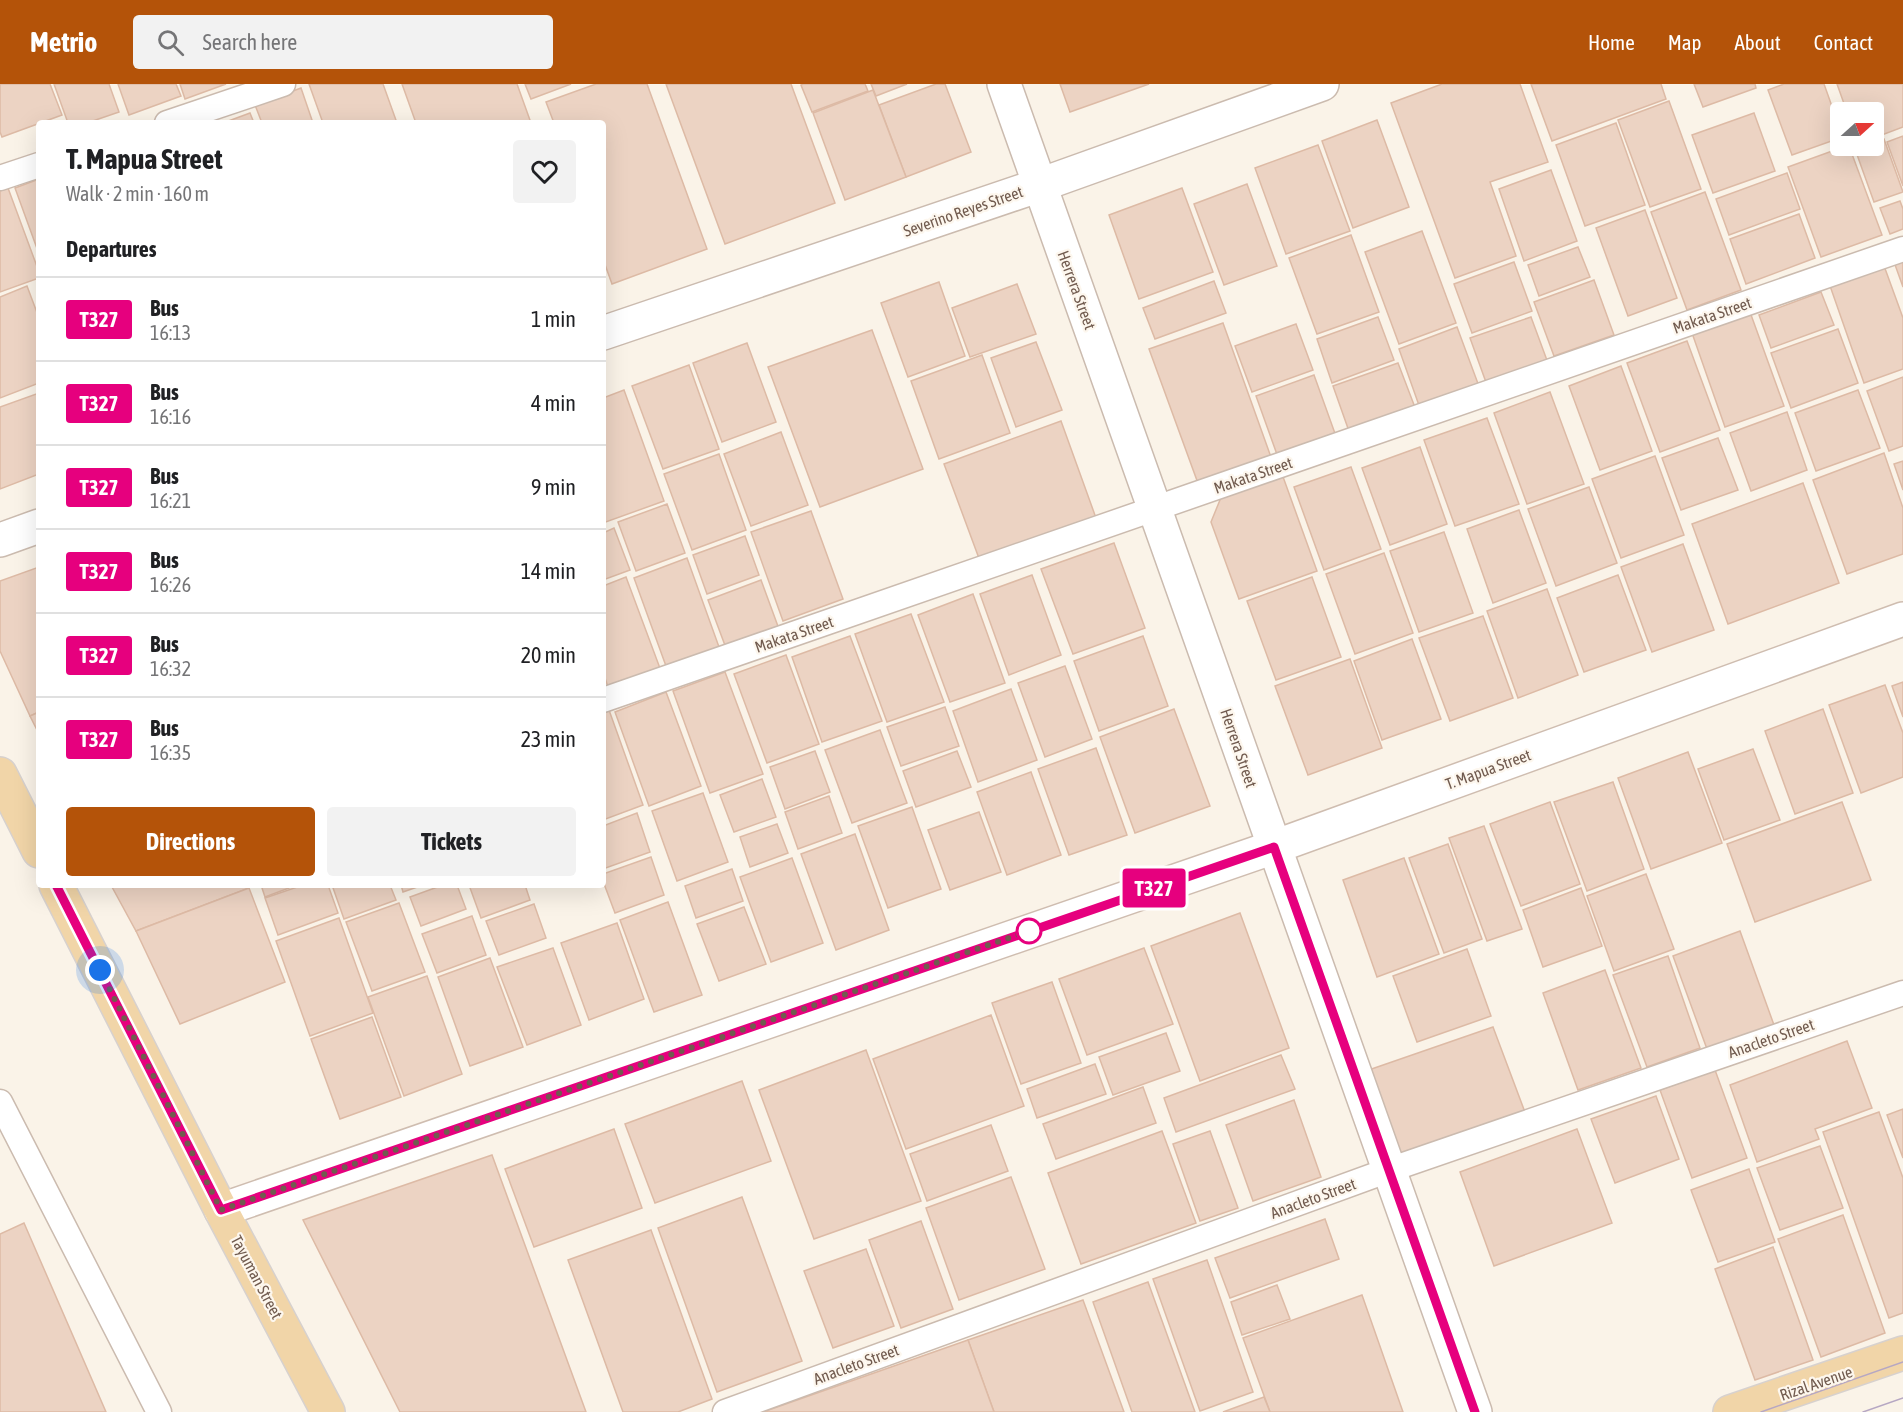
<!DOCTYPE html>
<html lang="en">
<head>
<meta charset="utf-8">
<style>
	body { margin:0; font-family:"Asap Condensed",sans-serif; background:#f2f2f2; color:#202124; height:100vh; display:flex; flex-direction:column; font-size:22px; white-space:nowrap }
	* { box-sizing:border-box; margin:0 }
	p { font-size:20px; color:#757577 }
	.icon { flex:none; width:33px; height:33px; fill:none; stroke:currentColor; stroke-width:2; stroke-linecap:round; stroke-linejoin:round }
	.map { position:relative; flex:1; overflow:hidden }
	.sheet { position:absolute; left:36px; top:36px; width:570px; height:768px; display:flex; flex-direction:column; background:#fff; border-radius:6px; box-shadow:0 6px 24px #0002 }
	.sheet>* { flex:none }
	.badge { padding:0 12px; border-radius:4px; font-size:21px; line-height:39px }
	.needle { width:39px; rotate:69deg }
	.fabs { position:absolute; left:1830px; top:18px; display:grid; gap:12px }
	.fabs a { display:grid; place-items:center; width:54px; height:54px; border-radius:6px; background:#fff; box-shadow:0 6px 24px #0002; font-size:30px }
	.you { position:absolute; width:30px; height:30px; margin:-15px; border:4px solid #fff; border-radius:50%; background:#1a73e8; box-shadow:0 0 0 9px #1a73e833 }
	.map>.badge { position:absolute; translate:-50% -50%; box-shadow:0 0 0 3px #fff }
	h2 { padding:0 30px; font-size:22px; line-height:54px }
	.round { display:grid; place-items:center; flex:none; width:63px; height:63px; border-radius:6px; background:#f2f2f2 }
	.overview { display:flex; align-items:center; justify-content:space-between; height:102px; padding:0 30px }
	h1 { font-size:28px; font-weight:700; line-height:45px }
	.button { display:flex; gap:12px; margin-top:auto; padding:12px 30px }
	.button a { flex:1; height:69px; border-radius:6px; background:#b45309; color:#fff; font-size:24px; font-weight:700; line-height:69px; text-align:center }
	.button a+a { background:#f2f2f2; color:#202124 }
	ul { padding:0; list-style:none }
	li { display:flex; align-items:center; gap:18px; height:84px; padding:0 30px; border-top:2px solid #e0e0e0 }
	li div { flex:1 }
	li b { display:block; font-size:22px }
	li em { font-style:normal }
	li .badge { min-width:66px; font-weight:700; text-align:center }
	header { display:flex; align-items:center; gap:36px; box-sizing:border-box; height:84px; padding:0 30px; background:#b45309; color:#fff }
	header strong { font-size:28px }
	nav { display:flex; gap:33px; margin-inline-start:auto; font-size:21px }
	.search { width:420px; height:54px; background:#f2f2f2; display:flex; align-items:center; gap:15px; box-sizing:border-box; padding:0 21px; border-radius:6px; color:#757577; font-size:22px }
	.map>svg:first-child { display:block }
	.building { fill:#ecd3c3; stroke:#ddbaa5; stroke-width:1.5 }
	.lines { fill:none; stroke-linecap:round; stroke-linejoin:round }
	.lane-casing { stroke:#cbbbaf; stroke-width:27 }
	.street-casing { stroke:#cbbbaf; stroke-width:36 }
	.secondary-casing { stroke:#cfbdb0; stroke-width:36 }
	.primary-casing { stroke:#d7d1ce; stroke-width:36 }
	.lane { stroke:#fff; stroke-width:24 }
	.street { stroke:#fff; stroke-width:33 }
	.secondary { stroke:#fff; stroke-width:33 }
	.primary { stroke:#f1d5a8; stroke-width:33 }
	.tram { stroke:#b6a7c3; stroke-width:1.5 }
	.line-casing { stroke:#fff; stroke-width:14 }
	.line { stroke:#e6007e; stroke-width:9 }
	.walk { stroke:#715b4f; stroke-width:6; stroke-dasharray:0 10.8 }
	.stop-dot { fill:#fff; stroke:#e6007e; stroke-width:3 }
	.labels { text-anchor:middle; stroke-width:4.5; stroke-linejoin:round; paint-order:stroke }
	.street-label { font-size:16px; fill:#715b4f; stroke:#fdf7ee }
</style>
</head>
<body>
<header>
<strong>Metrio</strong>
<div class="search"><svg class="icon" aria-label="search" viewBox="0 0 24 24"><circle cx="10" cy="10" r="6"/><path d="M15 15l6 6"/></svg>Search here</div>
<nav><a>Home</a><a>Map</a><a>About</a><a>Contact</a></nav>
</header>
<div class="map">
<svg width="1903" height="1328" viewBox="0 0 1903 1328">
	<rect width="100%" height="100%" fill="#faf3e8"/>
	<g class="building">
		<path d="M0,0H50L62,31L2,53L0,48Z"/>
		<path d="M54,0H109L119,28L87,39H68Z"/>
		<path d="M118,0H176L181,12L129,31Z"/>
		<path d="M180,0H226L185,15Z"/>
		<path d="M309,0H383L397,39H323Z"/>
		<path d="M402,0H517L531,39H416Z"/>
		<path d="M525,0H571L531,15Z"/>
		<path d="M596,0H647L707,165L612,200L603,175V39H554L546,18Z"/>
		<path d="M666,0H791L835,119L725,160Z"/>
		<path d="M803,0H865L868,7L812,28L801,1Z"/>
		<path d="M871,0H907L876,12Z"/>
		<path d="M936,0H945L971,68L906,93L879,21Z"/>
		<path d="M1060,0H1149L1070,28Z"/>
		<path d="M1442,0H1520L1548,78L1490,98L1516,172L1455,194L1391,19Z"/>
		<path d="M1531,0H1661L1666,15L1552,57Z"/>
		<path d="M1694,0H1755L1756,4L1703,23Z"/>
		<path d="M1784,0H1824L1840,45V54L1792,71L1768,6Z"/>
		<path d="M1837,0H1903V43L1874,54V28H1847Z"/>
		<path d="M301,4L313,39H262L255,21Z"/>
		<path d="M873,6L906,93L845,116L813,29Z"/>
		<path d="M1669,17L1701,105L1650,123L1618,36Z"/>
		<path d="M250,29L254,39H223Z"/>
		<path d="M1754,29L1775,87L1713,109L1692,51Z"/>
		<path d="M1377,36L1409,123L1353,144L1322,57Z"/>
		<path d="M1616,39L1645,121L1585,142L1556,61Z"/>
		<path d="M1903,52V102L1887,58Z"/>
		<path d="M1884,55L1903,108L1874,118L1855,65L1866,62H1874V59Z"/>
		<path d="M1318,61L1350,147L1286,170L1255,84Z"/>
		<path d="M1846,62H1849L1882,151L1821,173L1788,83Z"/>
		<path d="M1551,86L1577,157L1524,177L1499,105Z"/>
		<path d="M1787,89L1800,125L1729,151L1716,115Z"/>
		<path d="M39,95V170L15,104Z"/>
		<path d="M1247,100L1277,182L1224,201L1194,120Z"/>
		<path d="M8,104L39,188V194L0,208V107Z"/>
		<path d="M1182,104L1213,188L1139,215L1109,131Z"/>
		<path d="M1705,108L1741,206L1687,226L1651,128Z"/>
		<path d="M1900,117L1903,125V145L1890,150L1880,124Z"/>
		<path d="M1645,126L1677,214L1628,232L1596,144Z"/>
		<path d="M1799,130L1815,174L1746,200L1730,155Z"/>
		<path d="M1422,147L1456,239L1399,260L1365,168Z"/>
		<path d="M1351,151L1379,228L1317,250L1289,174Z"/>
		<path d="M1578,163L1590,193L1539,212L1528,181Z"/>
		<path d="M1903,174V203L1894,178Z"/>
		<path d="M1514,178L1532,227L1472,249L1454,200Z"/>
		<path d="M1883,179L1903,234V285L1864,299L1829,199Z"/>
		<path d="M1594,196L1614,251L1554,272L1534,218Z"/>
		<path d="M1214,197L1226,229L1155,255L1143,224Z"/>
		<path d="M939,198L965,272L908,293L881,219Z"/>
		<path d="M1017,200L1036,250L970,273L952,224Z"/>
		<path d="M27,202L39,234V299L0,314V213Z"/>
		<path d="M1821,208L1834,241L1771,264L1759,231Z"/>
		<path d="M1750,228L1784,322L1725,343L1692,249Z"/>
		<path d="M1378,233L1394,276L1332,299L1317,255Z"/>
		<path d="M1531,233L1548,279L1487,301L1470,254Z"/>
		<path d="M1223,239L1272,376L1199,402L1149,265Z"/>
		<path d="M1296,240L1313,286L1252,308L1235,262Z"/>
		<path d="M1457,243L1480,305L1421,327L1399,265Z"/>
		<path d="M1838,245L1858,299L1791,324L1771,269Z"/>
		<path d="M872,246L923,385L820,423L768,283Z"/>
		<path d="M1687,257L1720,346L1660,368L1627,279Z"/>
		<path d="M1036,258L1062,326L1016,343L991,274Z"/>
		<path d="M747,259L776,338L722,358L693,279Z"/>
		<path d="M982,271L1010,349L939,375L911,297Z"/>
		<path d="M1398,279L1416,326L1350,350L1333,302Z"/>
		<path d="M689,281L719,365L663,385L632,302Z"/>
		<path d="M1621,282L1652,367L1600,386L1569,302Z"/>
		<path d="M1314,291L1337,355L1279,376L1256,312Z"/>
		<path d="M1903,293V362L1889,367L1867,307Z"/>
		<path d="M624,306L664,417L603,439V314Z"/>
		<path d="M1858,306L1880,364L1816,387L1795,329Z"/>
		<path d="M1550,308L1584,400L1527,420L1494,329Z"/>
		<path d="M39,309V390L0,405V323Z"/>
		<path d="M1787,328L1807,386L1751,407L1730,349Z"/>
		<path d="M1487,334L1519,420L1455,442L1424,356Z"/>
		<path d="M1061,337L1096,434L980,477L944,380Z"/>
		<path d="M781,348L808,421L751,442L724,370Z"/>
		<path d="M1718,354L1738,406L1681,426L1662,374Z"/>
		<path d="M1420,363L1447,440L1390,461L1362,384Z"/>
		<path d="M1884,369L1903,424V470L1847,490L1813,396Z"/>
		<path d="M719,370L746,446L692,466L664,390Z"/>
		<path d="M1655,372L1684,451L1621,474L1592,395Z"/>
		<path d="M1903,377V406L1894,380Z"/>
		<path d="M1351,383L1381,465L1324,486L1294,403Z"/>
		<path d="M1282,390L1317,487L1239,515L1211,438L1222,411Z"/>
		<path d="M1803,399L1839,499L1728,540L1692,440Z"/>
		<path d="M1589,403L1617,479L1556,502L1528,425Z"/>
		<path d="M667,420L685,469L636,487L618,438Z"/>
		<path d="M1519,426L1546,499L1493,519L1467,445Z"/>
		<path d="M811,427L843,515L783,537L751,448Z"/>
		<path d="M614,444L630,486L603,496V449Z"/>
		<path d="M1444,448L1473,529L1419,548L1390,467Z"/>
		<path d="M745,452L759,491L707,510L693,471Z"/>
		<path d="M1114,459L1145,544L1073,570L1041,485Z"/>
		<path d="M1683,460L1714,546L1652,568L1621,483Z"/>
		<path d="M1384,469L1413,549L1355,570L1326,490Z"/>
		<path d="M687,474L719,563L666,582L634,494Z"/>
		<path d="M39,483V628L30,632L0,567V497Z"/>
		<path d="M1032,491L1061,571L1009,591L980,510Z"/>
		<path d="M1618,491L1646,566L1584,588L1557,514Z"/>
		<path d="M626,493L661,587L609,606L603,588V502Z"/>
		<path d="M1312,493L1341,573L1276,596L1247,517Z"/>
		<path d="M761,496L779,545L726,564L708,516Z"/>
		<path d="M1547,505L1578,591L1518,614L1487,527Z"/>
		<path d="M973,510L1005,599L950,618L918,531Z"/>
		<path d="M911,530L944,618L887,638L855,550Z"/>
		<path d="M1483,532L1513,614L1450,637L1419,554Z"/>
		<path d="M850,552L882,637L822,658L792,573Z"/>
		<path d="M1143,552L1168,622L1099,647L1074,577Z"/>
		<path d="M1412,555L1441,635L1382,656L1354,577Z"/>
		<path d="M786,571L819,660L767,679L734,590Z"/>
		<path d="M1350,575L1382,664L1308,691L1275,602Z"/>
		<path d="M1065,582L1092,655L1045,673L1018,599Z"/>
		<path d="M725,588L763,690L710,709L673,607Z"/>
		<path d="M1903,598V633L1892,602Z"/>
		<path d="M1885,601L1903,649V693L1861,709L1829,621Z"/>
		<path d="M1011,605L1037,676L978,698L953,627Z"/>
		<path d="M666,608L701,702L649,722L615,628Z"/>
		<path d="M945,623L959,662L901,682L887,643Z"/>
		<path d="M1174,625L1210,722L1135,749L1100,653Z"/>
		<path d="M1823,625L1853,709L1795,730L1765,647Z"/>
		<path d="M609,626L643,721L603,736V628Z"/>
		<path d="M39,628V650L30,632Z"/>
		<path d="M880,646L907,719L852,739L825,666Z"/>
		<path d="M1096,664L1127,751L1069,771L1038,685Z"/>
		<path d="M1753,665L1780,736L1724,756L1698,685Z"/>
		<path d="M815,667L830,708L785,725L770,683Z"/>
		<path d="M957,667L971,703L916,723L903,687Z"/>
		<path d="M1688,668L1722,759L1651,785L1618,694Z"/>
		<path d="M1031,688L1061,771L1007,791L977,708Z"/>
		<path d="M762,695L776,733L734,748L720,711Z"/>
		<path d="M1613,698L1644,785L1587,807L1554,718Z"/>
		<path d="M703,709L728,778L677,797L652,727Z"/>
		<path d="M829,712L842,749L798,765L785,728Z"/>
		<path d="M1550,718L1580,800L1521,822L1490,740Z"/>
		<path d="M1842,718L1871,796L1755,838L1727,760Z"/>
		<path d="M912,723L941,805L888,824L858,742Z"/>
		<path d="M979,728L1001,788L950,806L928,746Z"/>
		<path d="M637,729L650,768L603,785V742Z"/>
		<path d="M777,740L788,769L750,783L740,753Z"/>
		<path d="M1484,742L1522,845L1487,857L1449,754Z"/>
		<path d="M855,750L889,846L836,866L801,770Z"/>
		<path d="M1448,760L1482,855L1444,869L1409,774Z"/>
		<path d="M651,773L664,811L615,829L603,797V790Z"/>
		<path d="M792,774L823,859L771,878L740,793Z"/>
		<path d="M1404,774L1439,870L1377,893L1343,796Z"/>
		<path d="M732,785L743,817L696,834L685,802Z"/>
		<path d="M1646,790L1674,865L1614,887L1587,812Z"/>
		<path d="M118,801H248L249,804L136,847L112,803Z"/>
		<path d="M261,801H297L265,813Z"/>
		<path d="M303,801H328L338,829L278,851L265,814Z"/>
		<path d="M332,801H390L396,816L344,835Z"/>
		<path d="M401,801H423L403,808Z"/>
		<path d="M443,801H457L466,825L421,842L410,813Z"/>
		<path d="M469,801H525L530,816L481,834Z"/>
		<path d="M249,804L285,898L180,940L136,847Z"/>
		<path d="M1581,804L1602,862L1543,883L1523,826Z"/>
		<path d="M668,818L702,911L654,928L620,836Z"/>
		<path d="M399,819L425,888L372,907L346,838Z"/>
		<path d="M534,820L546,854L499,871L486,837Z"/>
		<path d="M744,823L766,880L719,897L697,840Z"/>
		<path d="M1240,829L1289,964L1200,997L1151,862Z"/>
		<path d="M472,832L486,871L437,889L422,850Z"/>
		<path d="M339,834L373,929L310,952L276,857Z"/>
		<path d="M617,839L644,915L589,936L561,859Z"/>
		<path d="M1740,847L1774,941L1707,965L1673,872Z"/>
		<path d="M553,864L581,941L527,961L497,883Z"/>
		<path d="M1144,864L1173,940L1087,971L1059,895Z"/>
		<path d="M1467,865L1491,932L1417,958L1393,892Z"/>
		<path d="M1668,872L1700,964L1647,983L1613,891Z"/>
		<path d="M490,874L523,963L470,982L438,893Z"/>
		<path d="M1605,886L1641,984L1578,1006L1543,909Z"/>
		<path d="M427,892L462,990L404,1012L368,913Z"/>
		<path d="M1052,898L1081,979L1021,1000L992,919Z"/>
		<path d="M991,931L1024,1022L906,1065L873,975Z"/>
		<path d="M372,933L401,1013L340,1035L311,955Z"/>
		<path d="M1493,943L1526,1031L1393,1076L1360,989Z"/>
		<path d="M1166,949L1180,987L1113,1011L1099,973Z"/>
		<path d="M1847,957L1872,1024L1815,1045L1819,1055L1757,1078L1730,1001Z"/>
		<path d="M866,966L921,1117L814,1155L759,1006Z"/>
		<path d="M1281,971L1295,1005L1176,1048L1164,1014Z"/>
		<path d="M1095,980L1106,1010L1037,1034L1027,1005Z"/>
		<path d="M1715,986L1747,1074L1692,1094L1660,1006Z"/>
		<path d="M742,997L771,1077L655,1119L625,1040Z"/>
		<path d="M1143,1003L1156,1039L1056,1075L1043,1040Z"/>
		<path d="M1656,1012L1679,1075L1615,1099L1591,1035Z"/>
		<path d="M1294,1016L1321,1093L1253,1117L1226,1041Z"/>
		<path d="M1903,1025V1074L1887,1031Z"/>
		<path d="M1879,1028L1903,1094V1229L1889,1234L1823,1048Z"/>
		<path d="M991,1041L1008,1087L927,1117L910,1070Z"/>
		<path d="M614,1045L642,1124L534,1163L505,1085Z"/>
		<path d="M1577,1045L1612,1139L1494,1182L1460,1088Z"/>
		<path d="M1162,1047L1196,1139L1081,1180L1048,1089Z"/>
		<path d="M1210,1047L1238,1124L1200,1137L1173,1060Z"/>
		<path d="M1820,1062L1843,1124L1780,1146L1757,1084Z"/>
		<path d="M492,1071L586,1328H400L303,1136Z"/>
		<path d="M1749,1085L1775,1158L1718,1178L1691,1106Z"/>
		<path d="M1011,1093L1045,1185L959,1216L926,1124Z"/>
		<path d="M742,1113L802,1277L717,1308L658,1144Z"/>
		<path d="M1843,1131L1885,1249L1821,1273L1778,1155Z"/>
		<path d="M1325,1135L1339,1175L1230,1214L1215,1174Z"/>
		<path d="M921,1137L953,1225L901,1244L869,1156Z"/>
		<path d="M24,1139L106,1328H0V1150Z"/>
		<path d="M651,1146L712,1315L678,1328H623L568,1176Z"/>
		<path d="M1773,1163L1813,1276L1755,1296L1715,1185Z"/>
		<path d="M866,1165L894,1242L833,1264L804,1187Z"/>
		<path d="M1207,1176L1253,1308L1200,1327L1153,1195Z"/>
		<path d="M1148,1198L1195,1328H1132L1093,1218Z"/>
		<path d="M1277,1201L1290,1235L1242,1251L1231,1218Z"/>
		<path d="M1362,1211L1403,1328H1270L1243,1254Z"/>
		<path d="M1083,1216L1124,1328H994L968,1256Z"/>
		<path d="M968,1256L994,1328H763Z"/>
		<path d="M1264,1313L1270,1328H1223Z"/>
	</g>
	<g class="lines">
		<g class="lane-casing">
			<g id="lane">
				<path d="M167,39L283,0"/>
				<path d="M0,94L39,81"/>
				<path d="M603,616L1903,165"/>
				<path d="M0,1018L159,1328"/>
				<path d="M725,1328L1389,1086L1903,909"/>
			</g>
		</g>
		<g class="street-casing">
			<g id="street">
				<path d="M1004,0L1475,1328"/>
				<path d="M603,249L1040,101L1322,0"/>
				<path d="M0,456L39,442"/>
			</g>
		</g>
		<g class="secondary-casing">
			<path id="secondary" d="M221,1126L1274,763L1903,535"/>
		</g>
		<g class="primary-casing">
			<g id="primary">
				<path d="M0,690L39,767"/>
				<path d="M56,801L221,1126L328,1328"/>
				<path d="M1730,1328L1903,1269"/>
			</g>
		</g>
		<use href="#lane" class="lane"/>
		<use href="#street" class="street"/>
		<use href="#secondary" class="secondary"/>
		<use href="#primary" class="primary"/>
		<g class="tram">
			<path d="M1761,1328L1903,1278"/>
			<path d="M1863,1328L1903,1314"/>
		</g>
	</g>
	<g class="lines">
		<g class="line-casing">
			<path id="line" d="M56,801L221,1126L1274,763L1475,1328"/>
		</g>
		<use href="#line" class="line"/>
		<path class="walk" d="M100,886L221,1126L1029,847"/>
	</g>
	<circle class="stop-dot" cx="1029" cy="847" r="12"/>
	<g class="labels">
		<g class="street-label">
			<text transform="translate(963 127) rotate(-19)" y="6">Severino Reyes Street</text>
			<text transform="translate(1077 206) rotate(70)" y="6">Herrera Street</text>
			<text transform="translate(1712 231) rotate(-19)" y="6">Makata Street</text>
			<text transform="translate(1253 391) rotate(-19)" y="6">Makata Street</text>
			<text transform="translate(794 550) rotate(-19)" y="6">Makata Street</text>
			<text transform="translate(1239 664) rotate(71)" y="6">Herrera Street</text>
			<text transform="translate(1488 685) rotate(-20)" y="6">T. Mapua Street</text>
			<text transform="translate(1771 954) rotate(-19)" y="6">Anacleto Street</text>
			<text transform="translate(1313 1114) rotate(-20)" y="6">Anacleto Street</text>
			<text transform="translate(257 1193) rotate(62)" y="6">Tayuman Street</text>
			<text transform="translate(856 1280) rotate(-20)" y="6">Anacleto Street</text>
			<text transform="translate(1816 1299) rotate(-19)" y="6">Rizal Avenue</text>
		</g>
	</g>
</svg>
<div class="fabs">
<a><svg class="needle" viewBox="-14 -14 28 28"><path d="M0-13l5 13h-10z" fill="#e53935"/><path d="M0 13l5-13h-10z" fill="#757577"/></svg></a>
</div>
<div class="you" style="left:100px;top:886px"></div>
<b class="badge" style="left:1154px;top:804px;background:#e6007e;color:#fff">T327</b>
<section class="sheet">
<div class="overview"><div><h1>T. Mapua Street</h1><p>Walk · 2 min · 160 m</p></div><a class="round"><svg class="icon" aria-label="heart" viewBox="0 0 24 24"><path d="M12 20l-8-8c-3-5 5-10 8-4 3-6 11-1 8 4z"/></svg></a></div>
<h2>Departures</h2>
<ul>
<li><span class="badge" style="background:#e6007e;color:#fff">T327</span><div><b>Bus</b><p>16:13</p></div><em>1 min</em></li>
<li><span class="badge" style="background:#e6007e;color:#fff">T327</span><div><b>Bus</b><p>16:16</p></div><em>4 min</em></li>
<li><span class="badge" style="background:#e6007e;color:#fff">T327</span><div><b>Bus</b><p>16:21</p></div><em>9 min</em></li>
<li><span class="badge" style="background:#e6007e;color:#fff">T327</span><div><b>Bus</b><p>16:26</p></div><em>14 min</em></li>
<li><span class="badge" style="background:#e6007e;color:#fff">T327</span><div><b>Bus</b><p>16:32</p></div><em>20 min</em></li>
<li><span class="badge" style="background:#e6007e;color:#fff">T327</span><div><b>Bus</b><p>16:35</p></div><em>23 min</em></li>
</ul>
<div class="button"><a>Directions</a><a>Tickets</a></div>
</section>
</div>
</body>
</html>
